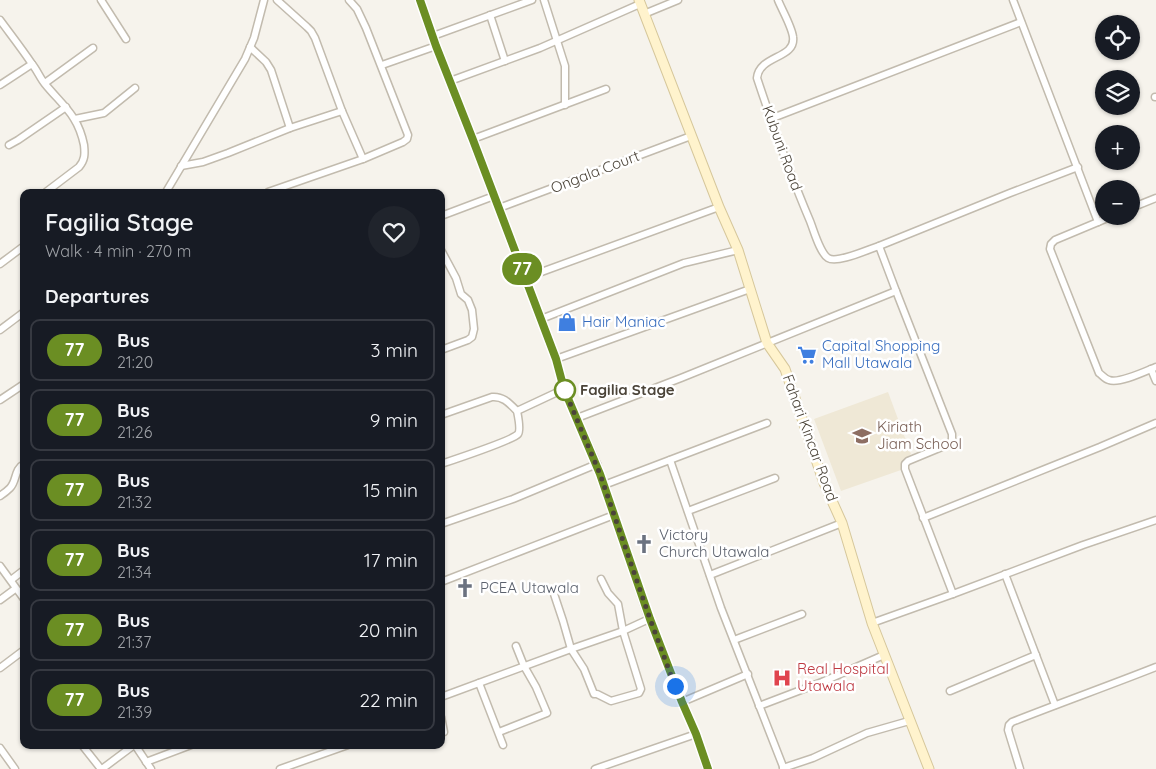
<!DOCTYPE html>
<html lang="en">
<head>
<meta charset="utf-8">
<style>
	body { margin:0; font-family:Quicksand,sans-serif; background:#20242c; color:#f1f3f6; height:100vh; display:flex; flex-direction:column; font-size:19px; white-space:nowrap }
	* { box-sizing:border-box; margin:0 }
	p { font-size:16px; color:#9ea1a6 }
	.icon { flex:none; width:28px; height:28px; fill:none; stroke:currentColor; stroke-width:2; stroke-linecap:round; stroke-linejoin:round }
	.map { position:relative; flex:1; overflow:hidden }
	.drawer { position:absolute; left:20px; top:189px; width:425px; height:560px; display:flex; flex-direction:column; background:#171b24; border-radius:10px; box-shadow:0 1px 4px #0004 }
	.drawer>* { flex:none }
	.badge { padding:0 10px; border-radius:16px; font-size:18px; line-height:32px }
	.controls { position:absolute; left:1095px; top:15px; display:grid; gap:10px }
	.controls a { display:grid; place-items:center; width:45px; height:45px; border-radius:50%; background:#171b24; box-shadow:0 1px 4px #0004; font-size:25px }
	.you { position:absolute; width:25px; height:25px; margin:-12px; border:4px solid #fff; border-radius:50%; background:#1a73e8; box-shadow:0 0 0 8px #1a73e833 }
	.map>.badge { position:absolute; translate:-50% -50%; box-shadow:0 0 0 2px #fff }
	h2 { padding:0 25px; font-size:19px; line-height:45px }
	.round { display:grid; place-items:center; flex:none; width:52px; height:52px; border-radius:26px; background:#20242c }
	.head { display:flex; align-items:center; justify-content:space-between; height:85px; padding:0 25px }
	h1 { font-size:24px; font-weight:600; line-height:38px }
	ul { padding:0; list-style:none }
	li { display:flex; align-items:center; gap:15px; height:62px; margin:0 10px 8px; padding:0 15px; border:2px solid #363941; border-radius:10px }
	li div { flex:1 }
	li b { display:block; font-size:19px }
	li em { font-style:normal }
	li .badge { min-width:55px; font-weight:700; text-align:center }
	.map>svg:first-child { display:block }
	.education { fill:#efe8d6 }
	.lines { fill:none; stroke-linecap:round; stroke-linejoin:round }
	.street-casing { stroke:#c2bbae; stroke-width:9 }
	.secondary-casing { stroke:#d6c79b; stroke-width:11 }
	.street { stroke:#fff; stroke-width:6 }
	.secondary { stroke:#fff3cd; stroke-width:9 }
	.line-casing { stroke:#fff; stroke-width:11 }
	.line { stroke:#6b8e23; stroke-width:8 }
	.walk { stroke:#4b4439; stroke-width:5; stroke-dasharray:0 9 }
	.stop-dot { fill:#fff; stroke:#6b8e23; stroke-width:2.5 }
	.labels { text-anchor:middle; stroke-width:5; stroke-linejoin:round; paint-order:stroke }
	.street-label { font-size:15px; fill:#4b4439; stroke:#fff }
	.shop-label { font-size:15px; fill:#366cbe; stroke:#fff; text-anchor:start }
	.stop-label { font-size:15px; font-weight:bold; fill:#4b4439; stroke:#fff; text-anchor:start }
	.education-label { font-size:15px; fill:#785e54; stroke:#fff; text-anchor:start }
	.worship-label { font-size:15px; fill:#5b616d; stroke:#fff; text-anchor:start }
	.health-label { font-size:15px; fill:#be3a42; stroke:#fff; text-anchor:start }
</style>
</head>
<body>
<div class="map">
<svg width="1156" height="769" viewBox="0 0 1156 769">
	<rect width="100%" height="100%" fill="#f6f3ec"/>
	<path class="education" d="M888,392L911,454L905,459L901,470L841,491L814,419Z"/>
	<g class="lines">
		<g class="street-casing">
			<g id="street">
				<path d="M101,0L126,39"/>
				<path d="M277,0L307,27L311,31L315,38L342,111L363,159"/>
				<path d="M420,0L436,46L473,139L556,359L564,389L597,464L649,619L696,734L707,769"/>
				<path d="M544,0L565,66V105"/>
				<path d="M778,0C782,10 792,27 793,37C796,59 759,55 757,78C773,126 790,174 810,221C814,231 820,253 828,258C837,264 869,249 879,246"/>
				<path d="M1013,0L1098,222L1112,216"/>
				<path d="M644,14L678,0"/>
				<path d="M490,15L505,61"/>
				<path d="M0,20C11,35 22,49 32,64C37,70 40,78 45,84C63,106 78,115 84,145C85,154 85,160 79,167L46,192"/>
				<path d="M433,36L532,0"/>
				<path d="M250,47L266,62L271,70L290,128"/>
				<path d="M382,65L436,46"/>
				<path d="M450,81L540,48L640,4"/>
				<path d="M45,83L93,48"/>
				<path d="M0,85L32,64"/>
				<path d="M1155,97H1156"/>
				<path d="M75,119L104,113L135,88"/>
				<path d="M770,119L1021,22"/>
				<path d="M473,139L606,89"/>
				<path d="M9,145L18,140L66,107"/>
				<path d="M181,166L203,162L228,153L290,128L342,111"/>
				<path d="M166,192L245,59L254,38L264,0"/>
				<path d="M268,192L363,159L403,142L407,139L408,135L366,28L357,9L349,0"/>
				<path d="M499,208L691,136"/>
				<path d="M1131,208L1156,198"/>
				<path d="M441,216L494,196"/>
				<path d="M1098,222L1055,240L1051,244L1050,249L1099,373C1102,375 1105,379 1109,380C1119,384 1146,371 1156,367"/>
				<path d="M441,250L456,278L461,294L468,300L472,310L474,329L472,337L468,340L441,350"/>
				<path d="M0,264L24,246"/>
				<path d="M525,278L719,207"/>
				<path d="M896,291L952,434V440L949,444L908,461L905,464V469L953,594"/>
				<path d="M541,319L684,263L738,250"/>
				<path d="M0,330L24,312"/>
				<path d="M556,359L750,289"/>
				<path d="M1151,369L1156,381"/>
				<path d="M0,400L24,384"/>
				<path d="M517,411L564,389"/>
				<path d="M441,415L492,397C503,396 509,403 517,411C518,416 521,430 518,434C513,440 453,460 441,464"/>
				<path d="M577,418L681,378L896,291L879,246L1010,193L1078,167"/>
				<path d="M670,460L721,608L784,769"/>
				<path d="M604,485L767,423"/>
				<path d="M0,496C3,494 7,491 10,488C17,481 14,469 24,464"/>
				<path d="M688,511L775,478"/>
				<path d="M923,518L1100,447L1156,423"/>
				<path d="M441,524L513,499L597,464"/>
				<path d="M0,566L24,599"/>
				<path d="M1005,574L1055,705"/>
				<path d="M710,575L842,523"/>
				<path d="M11,580L24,570"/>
				<path d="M441,582L614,515"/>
				<path d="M554,594L563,621L571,649L584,669L594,694H597L611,701L639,693L641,689L623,631L618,604L608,593L601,579"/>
				<path d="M0,600L15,589"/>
				<path d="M872,623L953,594L1083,545L1156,520"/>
				<path d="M734,640L802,614"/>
				<path d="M0,668L24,650"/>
				<path d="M479,683L503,745"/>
				<path d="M950,691L1036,655"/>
				<path d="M441,697L571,649L623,631L649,619"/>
				<path d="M682,702L748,674"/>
				<path d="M759,706L822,682L884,655"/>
				<path d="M441,717L444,732"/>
				<path d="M499,732L547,713L536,687L524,666L516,646"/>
				<path d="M82,745L101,769"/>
				<path d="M135,745L151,769"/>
				<path d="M0,748L15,769"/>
				<path d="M146,762L191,745"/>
				<path d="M783,768L813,758L867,733L909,721"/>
				<path d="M102,769L134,745"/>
				<path d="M280,769L348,745"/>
				<path d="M595,769L696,734"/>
				<path d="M1020,769L1008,730L1009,725L1012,722C1060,703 1108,686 1156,667"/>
			</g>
		</g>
		<g class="secondary-casing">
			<path id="secondary" d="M639,0L719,207L738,250L767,343L785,369L824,483L842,523L872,623L929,769"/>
		</g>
		<use href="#street" class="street"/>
		<use href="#secondary" class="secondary"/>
	</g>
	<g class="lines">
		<g class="line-casing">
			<path id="line" d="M420,0L436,46L473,140L556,359L564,389L600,474L650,619L682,702L696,734L708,769"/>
		</g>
		<use href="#line" class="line"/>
		<path class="walk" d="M565,390L564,389L600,474L650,619L675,686"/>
	</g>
	<defs>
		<g id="shop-bare" transform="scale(1.5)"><path d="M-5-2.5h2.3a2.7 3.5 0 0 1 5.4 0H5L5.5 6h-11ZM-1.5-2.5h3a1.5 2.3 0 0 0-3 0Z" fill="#3f7fe0" stroke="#fff" stroke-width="2.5" paint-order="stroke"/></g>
		<g id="supermarket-bare" transform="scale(1.5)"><path d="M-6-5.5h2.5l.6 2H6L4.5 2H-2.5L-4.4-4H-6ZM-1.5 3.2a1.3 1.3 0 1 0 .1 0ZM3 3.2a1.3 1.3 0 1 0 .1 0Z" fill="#3f7fe0" stroke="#fff" stroke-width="2.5" paint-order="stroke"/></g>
		<g id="school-bare" transform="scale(1.5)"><path d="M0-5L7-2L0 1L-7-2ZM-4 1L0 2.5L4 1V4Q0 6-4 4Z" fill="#8d6e63" stroke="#fff" stroke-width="2.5" paint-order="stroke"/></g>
		<g id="church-bare" transform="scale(1.5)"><path d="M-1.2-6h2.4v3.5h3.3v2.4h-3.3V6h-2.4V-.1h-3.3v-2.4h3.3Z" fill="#6b7280" stroke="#fff" stroke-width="2.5" paint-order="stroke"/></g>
		<g id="hospital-bare" transform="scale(1.5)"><path d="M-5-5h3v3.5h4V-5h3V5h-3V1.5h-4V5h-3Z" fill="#e0444e" stroke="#fff" stroke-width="2.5" paint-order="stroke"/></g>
	</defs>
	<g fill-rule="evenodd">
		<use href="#shop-bare" x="567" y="322"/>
		<use href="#supermarket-bare" x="807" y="355"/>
		<use href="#school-bare" x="862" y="436"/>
		<use href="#church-bare" x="644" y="544"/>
		<use href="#church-bare" x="465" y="588"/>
		<use href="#hospital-bare" x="782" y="678"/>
	</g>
	<circle class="stop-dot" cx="565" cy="390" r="10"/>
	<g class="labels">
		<g class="street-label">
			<text transform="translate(782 148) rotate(70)" y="5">Kubuni Road</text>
			<text transform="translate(595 172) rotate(-21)" y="5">Ongala Court</text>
			<text transform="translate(810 438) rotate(70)" y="5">Fahari Kincar Road</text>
		</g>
		<g class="shop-label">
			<text x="582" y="327">Hair Maniac</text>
			<text x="822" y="351">Capital Shopping<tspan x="822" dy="17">Mall Utawala</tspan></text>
		</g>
		<g class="stop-label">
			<text x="580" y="395">Fagilia Stage</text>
		</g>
		<g class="education-label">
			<text x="877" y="432">Kiriath<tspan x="877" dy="17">Jiam School</tspan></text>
		</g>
		<g class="worship-label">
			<text x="659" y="540">Victory<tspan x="659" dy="17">Church Utawala</tspan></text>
			<text x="480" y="593">PCEA Utawala</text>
		</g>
		<g class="health-label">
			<text x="797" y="674">Real Hospital<tspan x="797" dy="17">Utawala</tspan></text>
		</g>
	</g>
</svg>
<div class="controls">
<a><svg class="icon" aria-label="locate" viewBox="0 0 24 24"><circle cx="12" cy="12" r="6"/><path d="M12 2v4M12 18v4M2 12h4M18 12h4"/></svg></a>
<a><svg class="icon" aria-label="layers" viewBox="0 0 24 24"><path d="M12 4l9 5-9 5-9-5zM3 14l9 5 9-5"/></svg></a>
<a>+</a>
<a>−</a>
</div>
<div class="you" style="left:675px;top:686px"></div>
<b class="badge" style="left:522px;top:269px;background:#6b8e23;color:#fff">77</b>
<section class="drawer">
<div class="head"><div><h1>Fagilia Stage</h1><p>Walk · 4 min · 270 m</p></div><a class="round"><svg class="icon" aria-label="heart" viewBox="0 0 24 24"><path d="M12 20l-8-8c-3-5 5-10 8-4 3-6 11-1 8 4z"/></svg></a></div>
<h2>Departures</h2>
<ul>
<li><span class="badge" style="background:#6b8e23;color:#fff">77</span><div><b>Bus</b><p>21:20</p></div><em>3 min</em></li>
<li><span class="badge" style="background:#6b8e23;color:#fff">77</span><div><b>Bus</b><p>21:26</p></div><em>9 min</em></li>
<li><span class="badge" style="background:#6b8e23;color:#fff">77</span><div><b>Bus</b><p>21:32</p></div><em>15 min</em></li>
<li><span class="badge" style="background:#6b8e23;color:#fff">77</span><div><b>Bus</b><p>21:34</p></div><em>17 min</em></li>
<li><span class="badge" style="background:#6b8e23;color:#fff">77</span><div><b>Bus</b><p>21:37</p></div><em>20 min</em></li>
<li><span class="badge" style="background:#6b8e23;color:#fff">77</span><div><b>Bus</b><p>21:39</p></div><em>22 min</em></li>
</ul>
</section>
</div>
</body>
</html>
